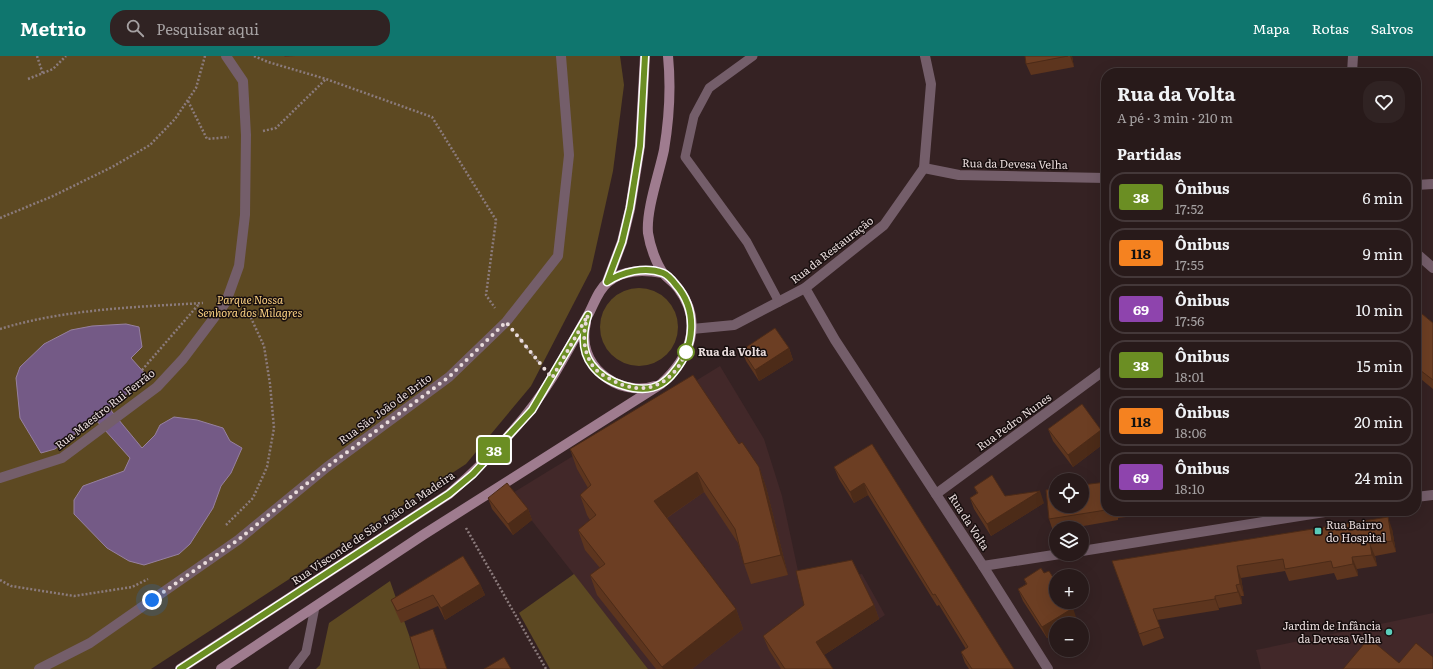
<!DOCTYPE html>
<html lang="pt">
<head>
<meta charset="utf-8">
<style>
	body { margin:0; font-family:Literata,serif; background:#302323; color:#f1f3f6; height:100vh; display:flex; flex-direction:column; font-size:15px; white-space:nowrap }
	* { box-sizing:border-box; margin:0 }
	p { font-size:13px; color:#a5a1a2 }
	.icon { flex:none; width:22px; height:22px; fill:none; stroke:currentColor; stroke-width:2; stroke-linecap:round; stroke-linejoin:round }
	.map { position:relative; flex:1; overflow:hidden }
	.sheet { position:absolute; left:1101px; top:12px; width:320px; height:448px; display:flex; flex-direction:column; background:#281a1a; border-radius:16px; box-shadow:0 4px 16px #0002,0 0 0 1px #443839 }
	.sheet>* { flex:none }
	.badge { padding:0 8px; border-radius:3px; font-size:14px; line-height:26px }
	.controls { position:absolute; left:1049px; top:417px; display:grid; gap:8px }
	.controls a { display:grid; place-items:center; width:40px; height:40px; border-radius:50%; background:#281a1a; box-shadow:0 4px 16px #0002,0 0 0 1px #443839; font-size:20px }
	.you { position:absolute; width:20px; height:20px; margin:-10px; border:3px solid #fff; border-radius:50%; background:#1a73e8; box-shadow:0 0 0 6px #1a73e833 }
	.map>.badge { position:absolute; translate:-50% -50%; box-shadow:0 0 0 2px #fff }
	h2 { padding:0 16px; font-size:15px; line-height:36px }
	.round { display:grid; place-items:center; flex:none; width:42px; height:42px; border-radius:16px; background:#302323 }
	.head { display:flex; align-items:center; justify-content:space-between; height:68px; padding:0 16px }
	h1 { font-size:19px; font-weight:700; line-height:30px }
	ul { padding:0; list-style:none }
	li { display:flex; align-items:center; gap:12px; height:50px; margin:0 8px 6px; padding:0 8px; border:2px solid #443839; border-radius:16px }
	li div { flex:1 }
	li b { display:block; font-size:15px }
	li em { font-style:normal }
	li .badge { min-width:44px; font-weight:700; text-align:center }
	header { display:flex; align-items:center; gap:24px; box-sizing:border-box; height:56px; padding:0 20px; background:#0f766e; color:#fff }
	header strong { font-size:19px }
	nav { display:flex; gap:22px; margin-inline-start:auto; font-size:14px }
	.search { width:280px; height:36px; background:#302323; display:flex; align-items:center; gap:10px; box-sizing:border-box; padding:0 14px; border-radius:16px; color:#a5a1a2; font-size:15px }
	.map>svg:first-child { display:block }
	.built { fill:#422829 }
	.green { fill:#5d4922 }
	.water { fill:#745a86; stroke:#9781a0 }
	.lines { fill:none; stroke-linecap:round; stroke-linejoin:round }
	.path { stroke:#8b7b7c; stroke-width:2.5; stroke-dasharray:2 2; stroke-linecap:butt }
	.lane { stroke:#745e6a; stroke-width:9 }
	.street { stroke:#745e6a; stroke-width:10 }
	.secondary { stroke:#9f7c8f; stroke-width:10 }
	.wall { fill:#5d351e }
	.shaded-wall { fill:#4c2b18 }
	.building { fill:#6c3e23; stroke:#4c2b18 }
	.line-casing { stroke:#fff; stroke-width:9 }
	.line { stroke:#6b8e23; stroke-width:6 }
	.walk { stroke:#e9dcdc; stroke-width:4; stroke-dasharray:0 7.2 }
	.stop-dot { fill:#fff; stroke:#6b8e23; stroke-width:2 }
	.poi-dot { fill:#5bcebb; stroke:#170e0e; stroke-width:1.5 }
	.labels { text-anchor:middle; stroke-width:3; stroke-linejoin:round; paint-order:stroke }
	.street-label { font-size:11px; fill:#e9dcdc; stroke:#170e0e }
	.park-label { font-size:11px; font-style:italic; fill:#f6cd80; stroke:#170e0e }
	.stop-label { font-size:11px; font-weight:bold; fill:#e9dcdc; stroke:#170e0e; text-anchor:start }
	.poi-label { font-size:11px; fill:#e9dcdc; stroke:#170e0e; text-anchor:start }
</style>
</head>
<body>
<header>
<strong>Metrio</strong>
<div class="search"><svg class="icon" aria-label="search" viewBox="0 0 24 24"><circle cx="10" cy="10" r="6"/><path d="M15 15l6 6"/></svg>Pesquisar aqui</div>
<nav><a>Mapa</a><a>Rotas</a><a>Salvos</a></nav>
</header>
<div class="map">
<svg width="1433" height="613" viewBox="0 0 1433 613">
	<rect width="100%" height="100%" fill="#352223"/>
	<g class="built">
		<path d="M720,310L764,383L782,440L801,529L862,518L885,559L802,613H648L511,438Z"/>
		<path d="M1433,557V613H1261L1256,594Z"/>
	</g>
	<g class="green">
		<path d="M0,0H620L624,29L613,115L591,214L531,330L466,408L151,613H0Z"/>
		<circle cx="639" cy="271" r="39"/>
		<path d="M574,518L648,613H550L519,557Z"/>
		<path d="M390,525L421,613H316L320,609L329,567Z"/>
	</g>
	<path class="water" d="M126,268L139,271L142,291L131,302L148,321L109,352L142,392L155,379L160,369L174,361L197,364L223,372L230,385L242,392L231,417L221,430L213,452L190,488L179,498L144,509L129,505L107,492L74,458V444L83,430L124,415L130,402L95,363L55,393L41,397L20,362L16,322L20,311L44,288L71,274L92,270Z"/>
	<g class="lines">
		<g class="path">
			<path d="M37,0L43,18"/>
			<path d="M254,0L268,6L326,23L432,61L496,164L486,239L495,252"/>
			<path d="M28,23L53,13L66,0"/>
			<path d="M188,45L207,83L229,81"/>
			<path d="M263,75L276,72L326,23"/>
			<path d="M0,162L53,140L112,111L150,89L175,63L196,32L205,0"/>
			<path d="M0,273C65,253 136,251 203,247"/>
			<path d="M517,279L540,308"/>
			<path d="M142,314L199,248"/>
			<path d="M226,469L253,442L267,411L274,372L270,328L264,290L251,262L241,256"/>
			<path d="M466,472L546,613"/>
			<path d="M0,524L11,530L74,540L132,531L148,523"/>
		</g>
		<g class="lane">
			<path d="M753,0L709,32L694,60L685,101L747,186L779,246"/>
			<path d="M293,613L306,596L315,551"/>
		</g>
		<g class="street">
			<path d="M1352,17L1353,0"/>
			<path d="M924,112L959,119L1106,122"/>
			<path d="M1416,129L1433,128"/>
			<path d="M1416,197L1433,212"/>
			<path d="M805,232L835,284L983,510L1048,613"/>
			<path d="M692,273L734,269L805,232L884,169L924,112L931,28L925,0"/>
			<path d="M0,422L62,402L157,331L183,303L226,246L239,210L245,159L246,79L243,25L226,0"/>
			<path d="M936,438L1106,313"/>
			<path d="M1416,441L1433,439"/>
			<path d="M1082,495L1331,455"/>
			<path d="M983,510L1060,498"/>
			<path d="M39,613L90,587L238,484L327,411L449,321L506,266L558,200L569,99L561,0"/>
		</g>
		<g class="secondary">
			<path d="M607,226L622,186L630,153L640,90L645,0"/>
			<path d="M586,267C575,308 617,342 655,330"/>
			<path d="M180,613L449,438C488,404 525,366 552,322C564,302 576,280 588,259C594,248 598,234 608,226C624,213 644,214 663,217"/>
			<path d="M221,613L423,479L661,328C690,302 704,266 678,232C674,226 668,223 663,217C656,207 650,190 648,177C646,154 659,118 664,94C669,64 671,30 668,0"/>
		</g>
	</g>
	<g class="wall">
		<path d="M284,0H295L285,1Z"/>
		<path d="M1025,0H1072L1074,11L1031,19L1026,8Z"/>
		<path d="M1416,253L1433,267V333L1416,319Z"/>
		<path d="M789,292L793,304L759,325L746,305L742,294Z"/>
		<path d="M1048,373L1101,374L1106,386L1073,411L1053,385Z"/>
		<path d="M739,388L759,411L766,431L788,519L751,528L744,508L738,487L704,436L667,462L736,553L743,573L692,613H656L597,539L590,519L600,512L585,494L578,474L590,464L587,459L580,439L588,432L577,413L570,393Z"/>
		<path d="M872,388L1014,613H969L965,607L961,596L966,593L939,549L937,550L868,439L854,447L839,423L834,411Z"/>
		<path d="M1106,426V455H1175L1118,462V464L1072,472H1056V475H1053L1049,463Z"/>
		<path d="M974,431L1005,440L1044,447L991,480L974,453L970,442L977,437Z"/>
		<path d="M488,442L528,453L532,464L513,479L492,453Z"/>
		<path d="M1392,473L1396,496L1375,500L1377,510L1357,513L1358,520L1337,524L1334,517L1289,525L1285,515L1241,522L1244,540H1241L1242,548L1219,552V554L1157,564L1164,582L1143,590L1112,505Z"/>
		<path d="M1024,523L1077,564L1047,582L1023,545L1018,533L1026,528Z"/>
		<path d="M480,528L485,539L445,564L438,550L401,567L396,556L391,544Z"/>
		<path d="M874,549L879,563L824,599L833,613H781L769,594L763,580Z"/>
	</g>
	<g class="shaded-wall">
		<path d="M1070,0H1072L1074,11Z"/>
		<path d="M789,292L793,304L759,325L755,314Z"/>
		<path d="M1101,374L1106,386L1073,411L1068,399Z"/>
		<path d="M759,411L766,431L788,519L781,499Z"/>
		<path d="M697,416L704,436L662,465L654,445Z"/>
		<path d="M864,427L868,439L854,447L850,436Z"/>
		<path d="M1040,435L1044,447L991,480L987,468Z"/>
		<path d="M528,453L532,464L513,479L508,468Z"/>
		<path d="M1388,461L1392,473L1396,496L1392,485Z"/>
		<path d="M1370,488L1375,500L1377,510L1372,499Z"/>
		<path d="M1352,501L1357,513L1358,520L1353,508Z"/>
		<path d="M1237,510L1241,522L1244,540L1240,528Z"/>
		<path d="M480,528L485,539L445,564L441,552Z"/>
		<path d="M1236,529L1241,540L1242,548L1238,536Z"/>
		<path d="M1215,540L1219,552V554L1215,543Z"/>
		<path d="M874,549L879,563L821,601L816,586Z"/>
		<path d="M1073,552L1077,564L1070,568H1056V577L1047,582L1042,571Z"/>
		<path d="M736,553L743,573L692,613H663L662,611Z"/>
	</g>
	<g class="building">
		<path d="M1025,0H1068L1026,8Z"/>
		<path d="M1416,253L1433,267V324L1416,311Z"/>
		<path d="M775,272L789,292L755,314L742,294Z"/>
		<path d="M693,319L739,388L742,386L759,411L781,499L744,508L735,473L697,416L654,445L736,553L662,611L590,519L605,508L578,474L596,459L580,439L591,429L570,393Z"/>
		<path d="M1082,348L1101,374L1068,399L1048,373Z"/>
		<path d="M872,388L1014,613H972L961,596L968,591L935,538L933,539L864,427L850,436L834,411Z"/>
		<path d="M992,419L1005,440L1040,435L987,468L970,442L978,437L974,431Z"/>
		<path d="M1106,426V454L1049,463L1046,434L1056,433V450H1082V429Z"/>
		<path d="M507,427L528,453L508,468L488,442Z"/>
		<path d="M1388,461L1392,485L1370,488L1372,499L1352,501L1353,508L1333,512L1331,505L1285,513L1283,503L1237,510L1240,528L1236,529L1238,536L1215,540V543L1153,553L1160,571L1139,578L1112,505Z"/>
		<path d="M463,500L480,528L441,552L433,539L397,555L391,544Z"/>
		<path d="M852,504L874,549L816,586L833,613H785L763,580L804,549L796,515Z"/>
		<path d="M1041,512L1044,517L1049,515L1056,526V546H1069L1073,552L1042,571L1018,533L1027,528L1024,523Z"/>
		<path d="M433,573L447,613H420L410,581Z"/>
		<path d="M1369,582L1399,607L1416,587L1433,601V613H1343Z"/>
		<path d="M504,601L511,613H484Z"/>
	</g>
	<g class="lines">
		<g class="line-casing">
			<path id="line" d="M180,613L449,438L473,418L532,354L588,259C583,275 581,295 592,309C605,327 641,340 661,328C666,325 671,320 674,316C695,291 698,254 676,229C673,225 668,219 663,217C645,210 622,216 607,226L622,186L630,152L640,90L645,0"/>
		</g>
		<use href="#line" class="line"/>
		<path class="walk" d="M152,544L238,484L327,411L449,321L506,266L552,322L588,259C583,275 582,291 591,307C595,315 604,320 612,324C644,342 673,329 686,296"/>
	</g>
	<circle class="stop-dot" cx="686" cy="296" r="8"/>
	<g class="poi-dot">
		<rect x="1314" y="471" width="8" height="8" rx="2"/>
		<circle cx="1389" cy="576" r="4"/>
	</g>
	<g class="labels">
		<g class="street-label">
			<text transform="translate(1015 108) rotate(1)" y="4">Rua da Devesa Velha</text>
			<text transform="translate(832 194) rotate(-38)" y="4">Rua da Restauração</text>
			<text transform="translate(105 353) rotate(-38)" y="4">Rua Maestro Rui Ferrão</text>
			<text transform="translate(385 353) rotate(-36)" y="4">Rua São João de Brito</text>
			<text transform="translate(1014 366) rotate(-36)" y="4">Rua Pedro Nunes</text>
			<text transform="translate(969 466) rotate(57)" y="4">Rua da Volta</text>
			<text transform="translate(373 472) rotate(-34)" y="4">Rua Visconde de São João da Madeira</text>
		</g>
		<g class="park-label">
			<text x="250" y="248">Parque Nossa<tspan x="250" dy="13">Senhora dos Milagres</tspan></text>
		</g>
		<g class="stop-label">
			<text x="698" y="300">Rua da Volta</text>
		</g>
		<g class="poi-label">
			<text x="1326" y="473">Rua Bairro<tspan x="1326" dy="13">do Hospital</tspan></text>
			<text x="1381" y="574" text-anchor="end">Jardim de Infância<tspan x="1381" dy="13">da Devesa Velha</tspan></text>
		</g>
	</g>
</svg>
<div class="controls">
<a><svg class="icon" aria-label="locate" viewBox="0 0 24 24"><circle cx="12" cy="12" r="6"/><path d="M12 2v4M12 18v4M2 12h4M18 12h4"/></svg></a>
<a><svg class="icon" aria-label="layers" viewBox="0 0 24 24"><path d="M12 4l9 5-9 5-9-5zM3 14l9 5 9-5"/></svg></a>
<a>+</a>
<a>−</a>
</div>
<div class="you" style="left:152px;top:544px"></div>
<b class="badge" style="left:494px;top:394px;background:#6b8e23;color:#fff">38</b>
<section class="sheet">
<div class="head"><div><h1>Rua da Volta</h1><p>A pé · 3 min · 210 m</p></div><a class="round"><svg class="icon" aria-label="heart" viewBox="0 0 24 24"><path d="M12 20l-8-8c-3-5 5-10 8-4 3-6 11-1 8 4z"/></svg></a></div>
<h2>Partidas</h2>
<ul>
<li><span class="badge" style="background:#6b8e23;color:#fff">38</span><div><b>Ônibus</b><p>17:52</p></div><em>6 min</em></li>
<li><span class="badge" style="background:#f58220;color:#111">118</span><div><b>Ônibus</b><p>17:55</p></div><em>9 min</em></li>
<li><span class="badge" style="background:#8e44ad;color:#fff">69</span><div><b>Ônibus</b><p>17:56</p></div><em>10 min</em></li>
<li><span class="badge" style="background:#6b8e23;color:#fff">38</span><div><b>Ônibus</b><p>18:01</p></div><em>15 min</em></li>
<li><span class="badge" style="background:#f58220;color:#111">118</span><div><b>Ônibus</b><p>18:06</p></div><em>20 min</em></li>
<li><span class="badge" style="background:#8e44ad;color:#fff">69</span><div><b>Ônibus</b><p>18:10</p></div><em>24 min</em></li>
</ul>
</section>
</div>
</body>
</html>
